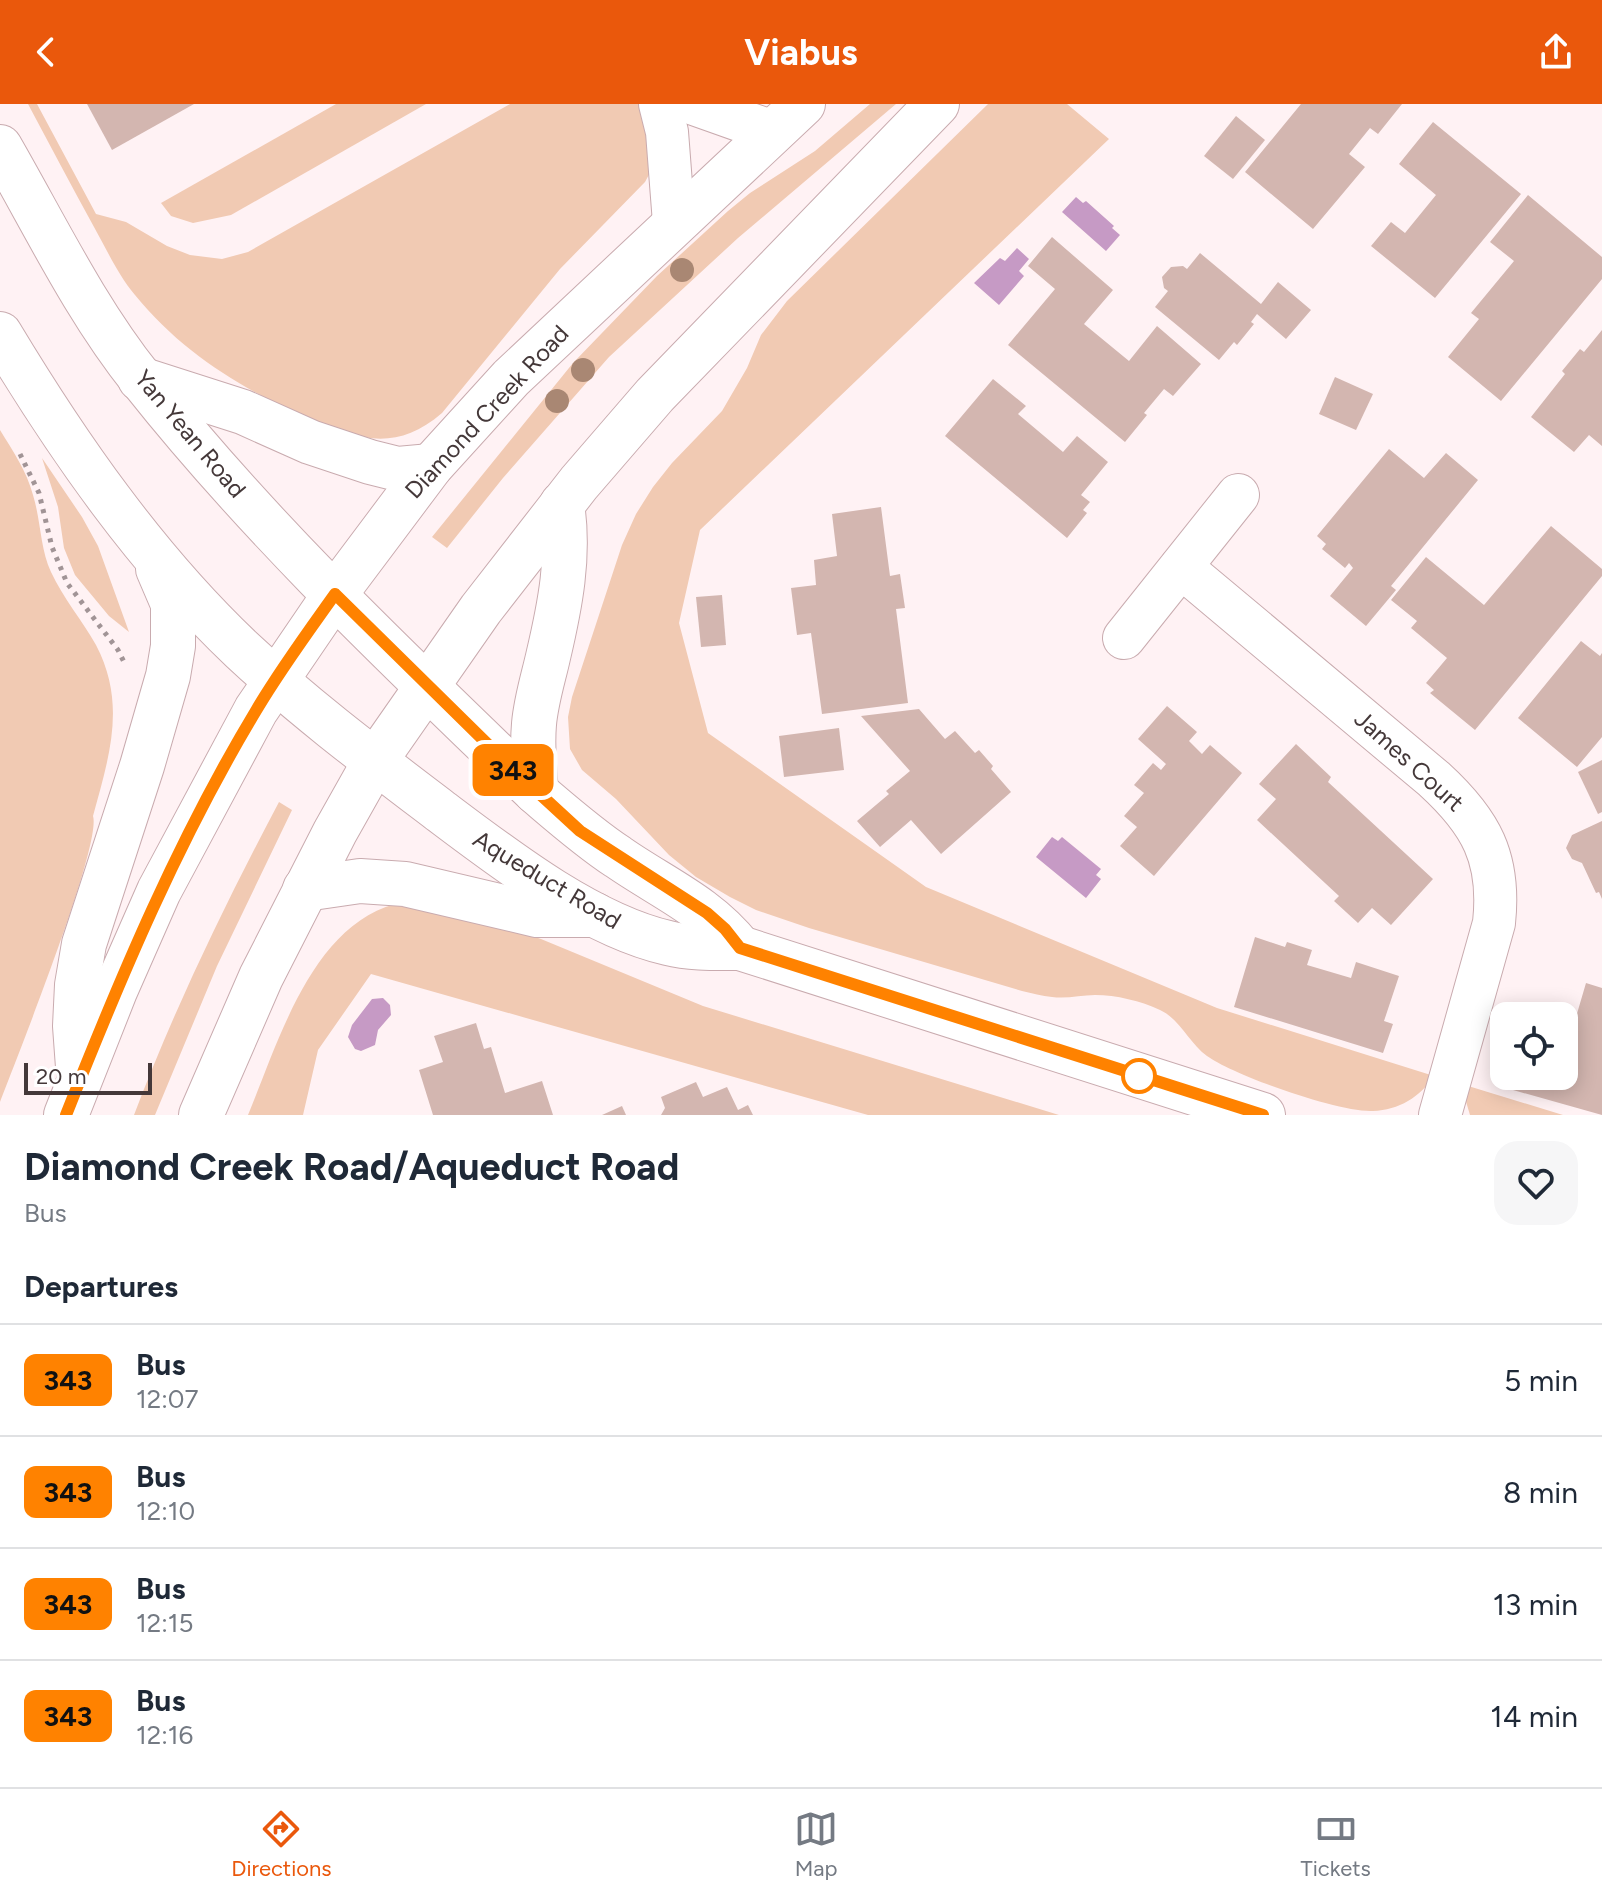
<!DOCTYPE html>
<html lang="en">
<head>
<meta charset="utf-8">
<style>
	body { margin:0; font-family:Figtree,sans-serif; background:#f6f6f7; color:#1f2937; height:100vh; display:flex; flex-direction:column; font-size:30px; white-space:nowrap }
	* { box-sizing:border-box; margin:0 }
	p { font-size:26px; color:#747a83 }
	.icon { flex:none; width:44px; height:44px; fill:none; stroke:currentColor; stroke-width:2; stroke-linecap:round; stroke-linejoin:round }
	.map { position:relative; height:1011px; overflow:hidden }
	.drawer { display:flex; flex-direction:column; background:#fff; flex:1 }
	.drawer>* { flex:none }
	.badge { padding:0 16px; border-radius:12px; font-size:28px; line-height:52px }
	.tools { position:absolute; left:1490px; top:898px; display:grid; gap:16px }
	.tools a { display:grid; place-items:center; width:88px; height:88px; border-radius:16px; background:#fff; box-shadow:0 4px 20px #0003; font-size:40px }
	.scale { position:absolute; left:24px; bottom:20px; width:128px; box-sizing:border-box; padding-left:8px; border:4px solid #443839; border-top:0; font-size:22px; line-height:28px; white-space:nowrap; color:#443839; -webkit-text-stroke:6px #fff; paint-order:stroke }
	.map>.badge { position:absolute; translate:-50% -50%; box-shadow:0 0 0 4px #fff }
	h2 { padding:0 24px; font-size:30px; line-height:72px }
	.round { display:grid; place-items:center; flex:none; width:84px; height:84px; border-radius:24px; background:#f6f6f7 }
	.overview { display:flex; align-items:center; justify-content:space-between; height:136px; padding:0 24px }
	h1 { font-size:38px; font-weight:700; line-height:60px }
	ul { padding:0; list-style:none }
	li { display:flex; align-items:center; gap:24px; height:112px; padding:0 24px; border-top:2px solid #e0e1e3 }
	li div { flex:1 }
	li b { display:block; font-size:30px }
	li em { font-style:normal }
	li .badge { min-width:88px; font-weight:700; text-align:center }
	header { display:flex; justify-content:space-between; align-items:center; height:104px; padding:0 24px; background:#ea580c; color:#fff; font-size:36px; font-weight:700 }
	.dock { display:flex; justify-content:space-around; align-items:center; height:112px; border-top:2px solid #e0e1e3; background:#fff; font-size:22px; color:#747a83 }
	.dock a { display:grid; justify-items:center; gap:4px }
	.dock .active { color:#ea580c }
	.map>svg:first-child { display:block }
	.green { fill:#f1cab3 }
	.water { fill:#c69ac5 }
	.building { fill:#d3b6b0 }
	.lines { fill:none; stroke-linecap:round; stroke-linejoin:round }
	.minor-casing { stroke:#c9abaf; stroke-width:44 }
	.major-casing { stroke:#c9abaf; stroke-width:46 }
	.path { stroke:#a19496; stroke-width:5; stroke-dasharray:4 6; stroke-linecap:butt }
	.minor { stroke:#fff; stroke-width:42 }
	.major { stroke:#fff; stroke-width:44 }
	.tree { fill:#a98773 }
	.line-casing { stroke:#fff; stroke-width:18 }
	.line { stroke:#ff8200; stroke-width:12 }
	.stop-dot { fill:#fff; stroke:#ff8200; stroke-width:4 }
	.labels { text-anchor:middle; stroke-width:6; stroke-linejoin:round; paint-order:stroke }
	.street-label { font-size:24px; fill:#443839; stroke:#fff }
</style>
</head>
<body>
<header><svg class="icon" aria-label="back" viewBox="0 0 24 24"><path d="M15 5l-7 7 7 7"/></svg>Viabus<svg class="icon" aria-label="share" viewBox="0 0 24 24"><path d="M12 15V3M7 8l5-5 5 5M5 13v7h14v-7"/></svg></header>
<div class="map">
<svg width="1602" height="1011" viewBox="0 0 1602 1011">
	<rect width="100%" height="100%" fill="#fff2f4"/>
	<g class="green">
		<path d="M28,0H37L96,110L126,118L167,142L190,151L222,155L248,148L510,0H640L653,37L652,65L645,78L560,165L442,309C398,347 361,337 312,316C244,286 183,250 135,191C118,171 107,146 94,123C72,83 50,41 28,0Z"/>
		<path d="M336,0H426L231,111L193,119L171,112L161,99Z"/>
		<path d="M870,0H896L738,134L609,253L503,374L447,444L432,433L573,259L657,172L728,107L750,89L815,47Z"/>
		<path d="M988,0H1067L1109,35L700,426L679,519L708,629L926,783L1217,904L1434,972C1420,993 1399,1006 1373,1007C1340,1009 1235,972 1207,952C1189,939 1180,915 1160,906C1141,897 1116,891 1095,891C1081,891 1067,895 1052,893C1042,892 1032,889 1022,887L809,824L756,806L730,793L696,773L669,751L616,695L582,666L570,645L568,613L572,593L622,441L636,410L653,383L672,359L722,307L747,264L761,231L787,197Z"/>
		<path d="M0,326C13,347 27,368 33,391C41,417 40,444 51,468C63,494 82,516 96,541C127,600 109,653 93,712C102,741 16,956 0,998Z"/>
		<path d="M42,354L82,413L98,442L129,528L109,512L75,471L64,444L58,403Z"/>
		<path d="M279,698L292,706L217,862L155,1011H134C175,903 225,800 279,698Z"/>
		<path d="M395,800L480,814L541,835L703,902L1059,1011H868L371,870L318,946L303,1011H248C278,939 311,823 395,800Z"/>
		<path d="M1465,981L1563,1011H1470L1464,991Z"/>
	</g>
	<g class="water">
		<path d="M1076,93L1083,99L1086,97L1114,122L1112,124L1120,131L1106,147L1062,108Z"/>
		<path d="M1017,144L1029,155L1019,167L1024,172L999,201L974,179L1000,154L1005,157Z"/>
		<path d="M1052,733L1058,737L1062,733L1101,765L1096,771L1101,775L1086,794L1036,753Z"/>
		<path d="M383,894L390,901L391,911L378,926L375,941L361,947L355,945L348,933L352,921L372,895Z"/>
	</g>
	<g class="building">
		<path d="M87,0H194L112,46Z"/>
		<path d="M1301,0H1402L1378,30L1370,24L1349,50L1365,63L1313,125L1245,68Z"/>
		<path d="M1236,12L1265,36L1233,75L1204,52Z"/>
		<path d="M1433,18L1521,90L1435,194L1371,142L1391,118L1405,129L1436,91L1399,60Z"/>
		<path d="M1528,91L1602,153V175L1501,297L1448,253L1479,215L1471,209L1514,157L1490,138Z"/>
		<path d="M1052,133L1113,186L1084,220L1129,257L1157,222L1201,260L1173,292L1164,285L1144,309L1147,311L1125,338L1008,241L1055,185L1028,162Z"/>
		<path d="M1200,149L1261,200L1278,178L1311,206L1286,235L1257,210L1251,218L1254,220L1237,241L1234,238L1219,256L1155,203L1168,187L1164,184L1162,173L1171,163L1183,162L1187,165Z"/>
		<path d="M1602,226V342L1589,331L1574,348L1531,313L1565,270L1562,267L1580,245L1584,248Z"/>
		<path d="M1335,273L1373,290L1356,326L1319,310Z"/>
		<path d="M993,275L1026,302L1018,310L1063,348L1077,332L1108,358L1081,391L1090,398L1083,406L1087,409L1067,434L945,332Z"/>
		<path d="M1389,345L1424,374L1446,349L1478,376L1391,482L1396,486L1366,522L1330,492L1353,464L1349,459L1345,464L1322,445L1326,440L1317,432Z"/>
		<path d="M881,403L890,472L900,470L905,504L896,505L908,599L822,610L811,529L797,531L791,484L816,481L814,456L837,452L832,410Z"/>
		<path d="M1551,422L1602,465V472L1475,626L1430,589L1434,586L1426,579L1447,554L1411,524L1417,517L1391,496L1426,453L1484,501Z"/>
		<path d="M722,491L726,541L701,543L696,493Z"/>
		<path d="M1581,537L1600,552L1602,549V633L1577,663L1518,614Z"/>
		<path d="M1167,602L1197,628L1189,637L1202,650L1210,641L1242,669L1154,772L1120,742L1137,723L1124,712L1144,689L1134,681L1153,659L1161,666L1166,660L1138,635Z"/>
		<path d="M919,605L945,635L955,627L975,649L979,646L993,662L991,665L1011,688L941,750L911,716L880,743L857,717L889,690L886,687L910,667L861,612Z"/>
		<path d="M839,624L844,666L784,673L779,632Z"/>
		<path d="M1296,640L1331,673L1328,678L1433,775L1391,821L1372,804L1358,819L1334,797L1339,792L1257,716L1276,695L1259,680Z"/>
		<path d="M1602,656V708L1598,710L1578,668Z"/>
		<path d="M1602,717V795L1599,788L1596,789L1582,759L1572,755L1566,744L1572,731Z"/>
		<path d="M1255,833L1285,843L1287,838L1312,846L1307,861L1351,874L1356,858L1399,872L1384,917L1393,920L1383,949L1234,903Z"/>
		<path d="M1586,879L1602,884V1011L1513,986L1518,972H1564V949L1570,930L1565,928L1570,911L1576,913Z"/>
		<path d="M476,919L484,945L491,943L505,989L542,977L553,1011H433L419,966L443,958L434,932Z"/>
		<path d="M696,978L703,993L727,983L738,1006L748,1001L753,1011H661L665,1004L661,993Z"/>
		<path d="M622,1002L626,1011H602Z"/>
	</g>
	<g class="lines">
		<g class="minor-casing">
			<g id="minor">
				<path d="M660,0L667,28L674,119"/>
				<path d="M694,0L773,28"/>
				<path d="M1181,463L1434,675C1481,718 1501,754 1494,819L1440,1011"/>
				<path d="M1124,534L1238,391"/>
			</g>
		</g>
		<g class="major-casing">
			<g id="major">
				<path d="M0,43C45,121 85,205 142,276C260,425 399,556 536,688C563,711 589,734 618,753C661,783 707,802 740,844"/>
				<path d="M0,230C68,343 146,455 242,546C304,604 372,655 439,706C504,755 589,821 668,839C692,845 716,844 740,844L1263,1011"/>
				<path d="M140,275L243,308L310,338L370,358L398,365L431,362"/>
				<path d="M536,688C534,665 532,643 534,620C536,597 543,575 548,553C560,502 570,452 562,400"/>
				<path d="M305,785L360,777L405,780L537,811H595"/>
				<path d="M78,963L75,922L77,881L84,840L142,662L168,572L173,542V500L158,465"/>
				<path d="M66,1011L115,887L159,787L256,606L335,490L431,362L511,274L803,0"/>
				<path d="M201,1011L261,873L335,728L375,657L481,505L579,379L655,291L937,0"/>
			</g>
		</g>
		<path class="path" d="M20,350L39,389L52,443L67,479L118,546L125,560"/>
		<use href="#minor" class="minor"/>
		<use href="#major" class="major"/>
	</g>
	<g class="tree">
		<circle cx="682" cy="166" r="12"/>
		<circle cx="583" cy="266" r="12"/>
		<circle cx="557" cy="297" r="12"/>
	</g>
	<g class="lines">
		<g class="line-casing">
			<path id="line" d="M66,1011C121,872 179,734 257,605C280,566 308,528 335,490L517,669L580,727L707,809L725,825L740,844L1263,1011"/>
		</g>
		<use href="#line" class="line"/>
	</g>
	<circle class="stop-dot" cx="1139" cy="972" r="16"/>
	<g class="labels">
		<g class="street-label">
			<text transform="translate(487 308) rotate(-47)" y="8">Diamond Creek Road</text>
			<text transform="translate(190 330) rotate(50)" y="8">Yan Yean Road</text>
			<text transform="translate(1409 657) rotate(42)" y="8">James Court</text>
			<text transform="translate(547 776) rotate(31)" y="8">Aqueduct Road</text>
		</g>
	</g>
</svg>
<div class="tools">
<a><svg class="icon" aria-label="locate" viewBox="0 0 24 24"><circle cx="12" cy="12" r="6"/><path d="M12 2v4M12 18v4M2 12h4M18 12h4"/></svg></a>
</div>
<div class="scale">20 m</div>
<b class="badge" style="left:513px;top:666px;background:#ff8200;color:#111">343</b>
</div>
<section class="drawer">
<div class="overview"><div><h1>Diamond Creek Road/Aqueduct Road</h1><p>Bus</p></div><a class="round"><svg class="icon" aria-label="heart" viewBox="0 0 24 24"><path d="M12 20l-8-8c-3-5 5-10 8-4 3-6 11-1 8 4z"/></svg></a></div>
<h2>Departures</h2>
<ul>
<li><span class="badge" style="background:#ff8200;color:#111">343</span><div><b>Bus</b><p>12:07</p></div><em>5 min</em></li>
<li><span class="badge" style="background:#ff8200;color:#111">343</span><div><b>Bus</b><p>12:10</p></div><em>8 min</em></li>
<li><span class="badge" style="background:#ff8200;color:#111">343</span><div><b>Bus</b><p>12:15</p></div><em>13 min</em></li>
<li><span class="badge" style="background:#ff8200;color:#111">343</span><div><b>Bus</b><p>12:16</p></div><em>14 min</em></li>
</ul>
</section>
<nav class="dock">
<a class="active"><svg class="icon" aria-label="directions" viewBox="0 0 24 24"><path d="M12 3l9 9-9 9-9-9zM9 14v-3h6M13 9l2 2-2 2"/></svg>Directions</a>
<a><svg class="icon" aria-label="map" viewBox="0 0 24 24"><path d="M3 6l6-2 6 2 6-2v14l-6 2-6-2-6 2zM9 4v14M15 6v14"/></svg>Map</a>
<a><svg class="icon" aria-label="tickets" viewBox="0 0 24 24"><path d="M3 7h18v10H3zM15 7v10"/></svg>Tickets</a>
</nav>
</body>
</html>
